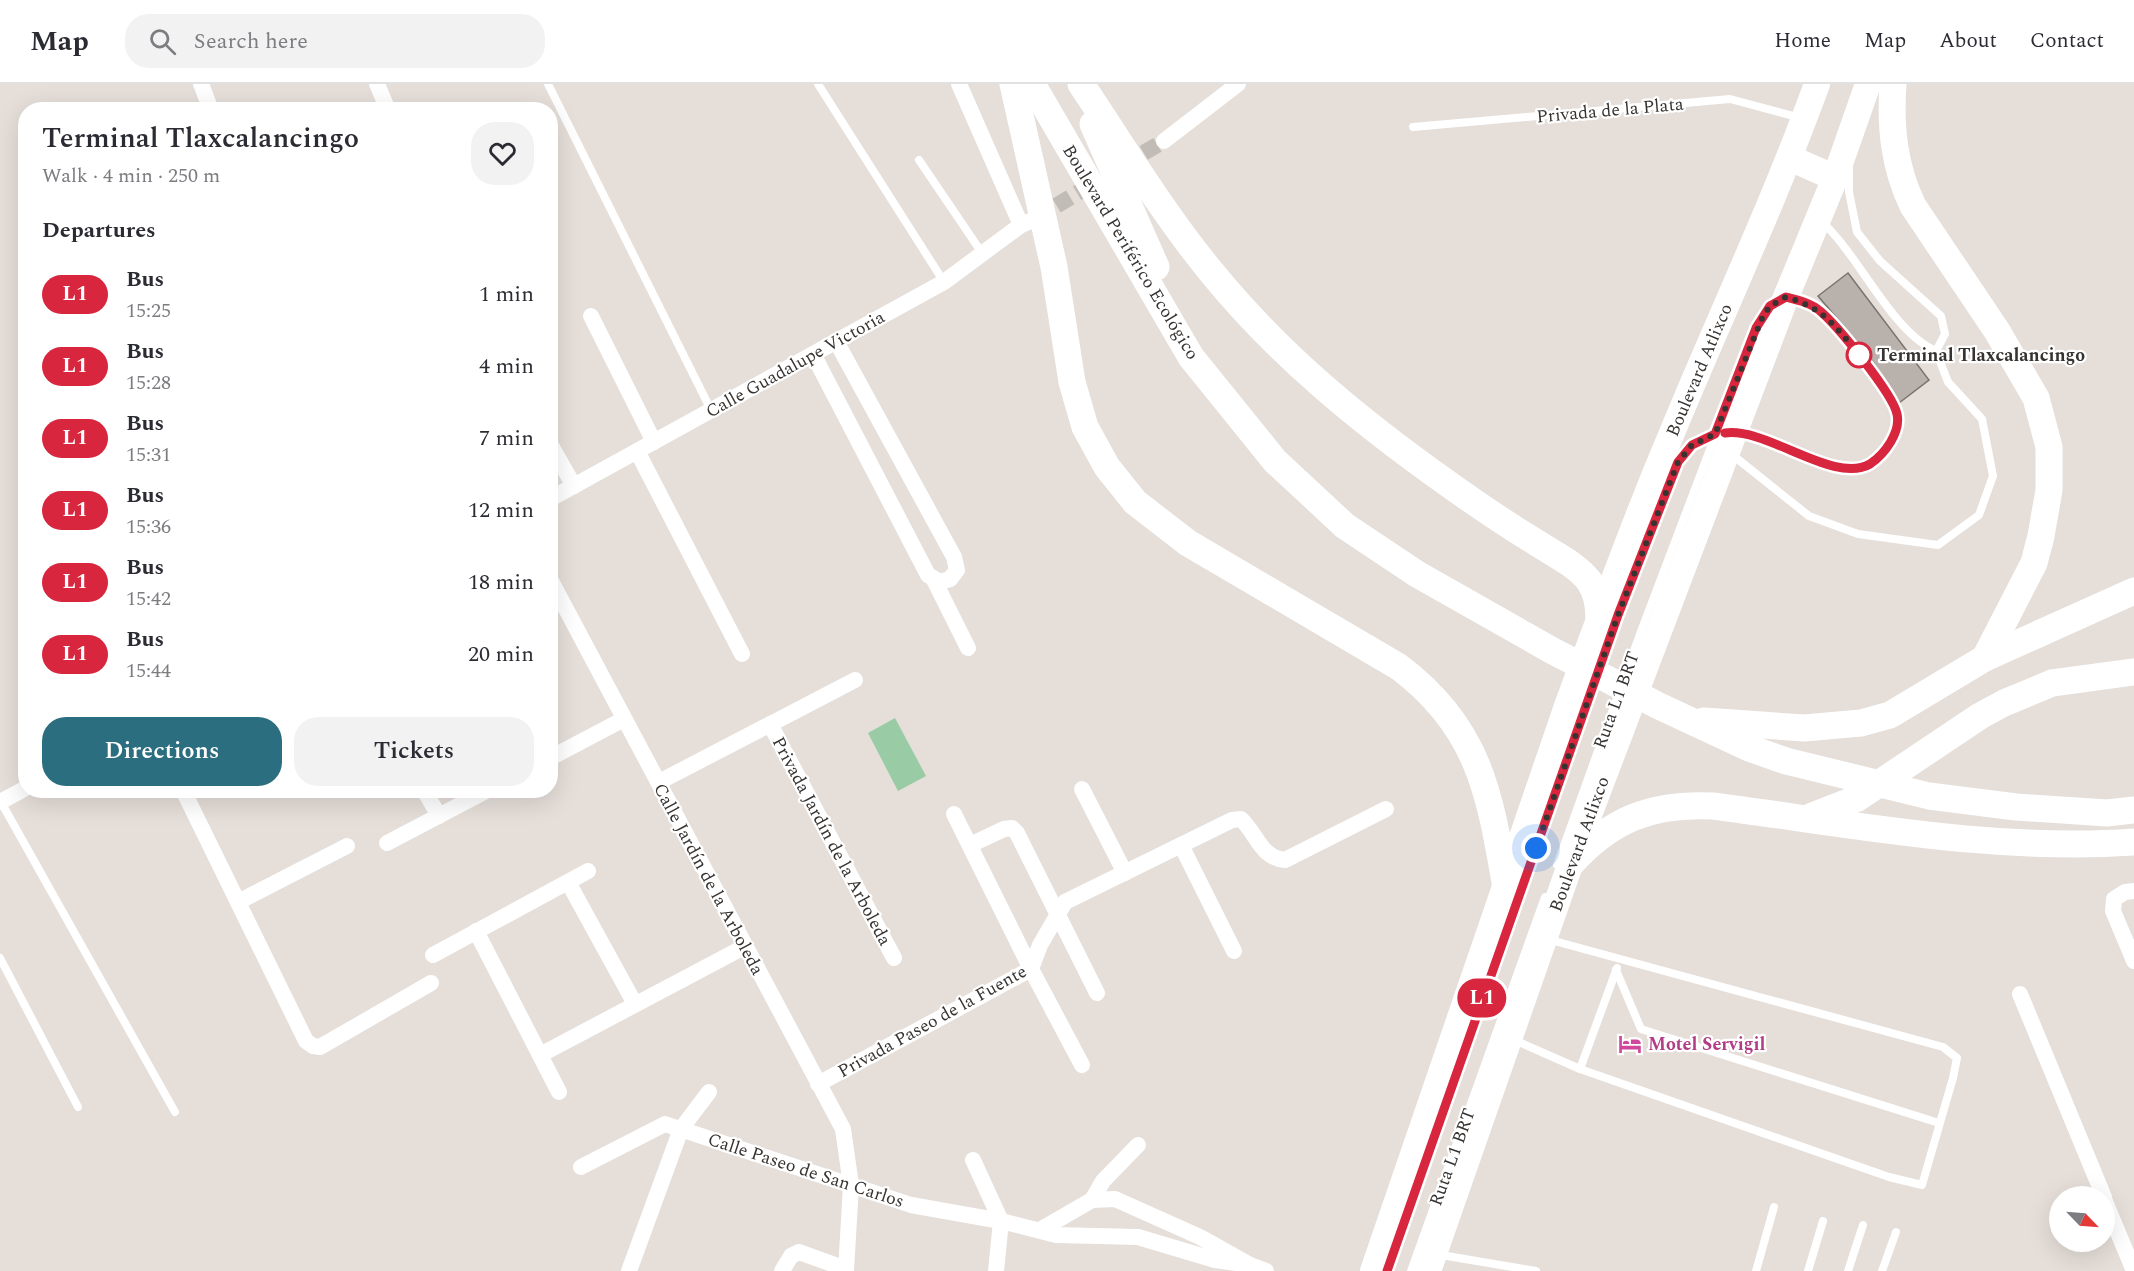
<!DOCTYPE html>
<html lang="en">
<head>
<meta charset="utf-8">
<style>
	body { margin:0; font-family:Spectral,serif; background:#f2f2f3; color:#2b2b33; height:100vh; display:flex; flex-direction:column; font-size:22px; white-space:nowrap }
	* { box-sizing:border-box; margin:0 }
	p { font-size:20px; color:#7c7c81 }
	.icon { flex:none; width:33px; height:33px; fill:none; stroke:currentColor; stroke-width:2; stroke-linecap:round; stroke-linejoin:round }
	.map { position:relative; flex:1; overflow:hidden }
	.sheet { position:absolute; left:18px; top:18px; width:540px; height:696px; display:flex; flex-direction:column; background:#fff; border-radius:24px; box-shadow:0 6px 24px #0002 }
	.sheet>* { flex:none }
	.badge { padding:0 12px; border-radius:20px; font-size:21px; line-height:39px }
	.needle { width:39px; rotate:115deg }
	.buttons { position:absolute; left:2049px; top:1102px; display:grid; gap:12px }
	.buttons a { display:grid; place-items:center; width:66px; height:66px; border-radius:50%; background:#fff; box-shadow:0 6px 24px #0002; font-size:30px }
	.you { position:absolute; width:30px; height:30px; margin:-15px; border:4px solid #fff; border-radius:50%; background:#1a73e8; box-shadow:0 0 0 9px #1a73e833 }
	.map>.badge { position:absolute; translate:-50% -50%; box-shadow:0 0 0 3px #fff }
	h2 { padding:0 24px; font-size:22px; line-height:54px }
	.round { display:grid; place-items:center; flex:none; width:63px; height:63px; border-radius:24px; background:#f2f2f3 }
	.headline { display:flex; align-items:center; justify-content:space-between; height:102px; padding:0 24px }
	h1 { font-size:28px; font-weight:600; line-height:45px }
	.cta { display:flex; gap:12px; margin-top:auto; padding:12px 24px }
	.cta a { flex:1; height:69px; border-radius:24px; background:#2a6e7f; color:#fff; font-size:24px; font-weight:600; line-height:69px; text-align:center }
	.cta a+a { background:#f2f2f3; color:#2b2b33 }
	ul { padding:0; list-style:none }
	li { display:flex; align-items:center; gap:18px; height:72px; padding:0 24px }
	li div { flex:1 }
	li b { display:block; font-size:22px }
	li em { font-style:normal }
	li .badge { min-width:66px; font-weight:700; text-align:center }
	header { display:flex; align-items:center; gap:36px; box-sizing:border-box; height:84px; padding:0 30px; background:#fff; border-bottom:2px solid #e1e1e2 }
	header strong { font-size:28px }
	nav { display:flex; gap:33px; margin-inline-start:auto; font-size:21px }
	.search { width:420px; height:54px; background:#f2f2f3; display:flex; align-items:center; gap:15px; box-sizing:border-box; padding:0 21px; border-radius:24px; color:#7c7c81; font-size:22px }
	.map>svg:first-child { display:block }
	.green { fill:#99cca5 }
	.building { fill:#b8b1ac; stroke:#7a746f; stroke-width:1.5 }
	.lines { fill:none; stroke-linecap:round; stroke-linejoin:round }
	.minor-tunnel { stroke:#c2bcb7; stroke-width:16; stroke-dasharray:16 8; stroke-linecap:butt }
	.service { stroke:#fff; stroke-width:8 }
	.minor { stroke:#fff; stroke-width:16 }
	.primary { stroke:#fff; stroke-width:26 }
	.trunk { stroke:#fff; stroke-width:27 }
	.line-casing { stroke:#fff; stroke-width:14 }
	.line { stroke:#d7263d; stroke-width:9 }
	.walk { stroke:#363331; stroke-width:6; stroke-dasharray:0 10.8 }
	.stop-dot { fill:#fff; stroke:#d7263d; stroke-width:3 }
	.labels { text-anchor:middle; stroke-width:4.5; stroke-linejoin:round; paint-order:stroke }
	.street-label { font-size:18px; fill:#363331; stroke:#fff }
	.stop-label { font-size:18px; font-weight:bold; fill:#363331; stroke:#fff; text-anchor:start }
	.hotel-label { font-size:18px; font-weight:bold; fill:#b23c85; stroke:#fff; text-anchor:start }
</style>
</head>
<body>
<header>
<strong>Map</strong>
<div class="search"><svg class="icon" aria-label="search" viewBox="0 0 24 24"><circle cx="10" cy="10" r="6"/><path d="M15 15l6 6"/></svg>Search here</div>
<nav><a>Home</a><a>Map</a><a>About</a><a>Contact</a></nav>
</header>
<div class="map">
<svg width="2134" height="1187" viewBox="0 0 2134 1187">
	<rect width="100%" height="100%" fill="#e5ded9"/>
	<path class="green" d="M895,634L926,692L898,707L868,649Z"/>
	<path class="building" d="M1848,189L1929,296L1899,319L1869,272L1818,212Z"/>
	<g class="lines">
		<g class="minor-tunnel">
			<path d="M1123,81L1164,57"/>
			<path d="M1036,134L1099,96"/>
		</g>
		<g class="service">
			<path d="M548,0L711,326"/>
			<path d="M818,0L944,198"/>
			<path d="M1413,43L1730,15L1801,34"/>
			<path d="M919,76L982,169"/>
			<path d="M1821,136C1829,145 1838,154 1845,164C1869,194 1900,252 1936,267L1945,250L1941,232L1880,177L1857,148L1849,108V84"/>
			<path d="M1730,369L1809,432L1858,450L1938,461L1979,431L1993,392L1982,335L1948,298L1936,267"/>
			<path d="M1,718L175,1028"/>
			<path d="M1557,781L1640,550L1756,244L1770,222L1775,219"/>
			<path d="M0,874L78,1023"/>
			<path d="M1616,886L1641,945L1939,1039"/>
			<path d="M1512,955L1580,985L1889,1093L1922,1101L1953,994L1957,974L1943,963L1547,855"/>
			<path d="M1580,985L1617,884"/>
			<path d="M1435,1045L1618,531L1681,372C1687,363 1696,357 1706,353C1717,349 1731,346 1742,348C1775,354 1842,400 1872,378C1886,367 1899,350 1897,332C1895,312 1836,239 1819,226C1811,219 1799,216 1789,214"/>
			<path d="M1435,1170L1536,1187"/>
			<path d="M1411,1187L1545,813"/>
			<path d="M1756,1187L1774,1123"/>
			<path d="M1808,1187L1823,1137"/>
			<path d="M1848,1187L1863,1141"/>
			<path d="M1882,1187L1896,1148"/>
		</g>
		<g class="minor">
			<path d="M201,0L211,26"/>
			<path d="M377,0L388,26"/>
			<path d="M959,0L1021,141"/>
			<path d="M1164,57L1238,0"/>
			<path d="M591,232L654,358"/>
			<path d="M813,270L928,491L940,498L950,495L957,486L954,473L836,257"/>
			<path d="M550,360L574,402"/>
			<path d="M637,367L742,570"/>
			<path d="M550,415L944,198L1021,141L1033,136"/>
			<path d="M550,495L843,1045L851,1101L846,1187"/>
			<path d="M934,496L968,564"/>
			<path d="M770,640L894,874"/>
			<path d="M550,674L624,635"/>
			<path d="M659,698L855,596"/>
			<path d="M1082,705L1125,789"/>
			<path d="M183,706L306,957L313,962L320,963L431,899"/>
			<path d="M424,706L439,732"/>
			<path d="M0,718L26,704"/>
			<path d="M954,730L1031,885L1082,981"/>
			<path d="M387,759L488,706"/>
			<path d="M970,761L1004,745L1012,744L1017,749L1097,909"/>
			<path d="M1181,761L1234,867"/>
			<path d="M568,798L635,920"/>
			<path d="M2134,807L2125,808L2114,815L2113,827L2134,877"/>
			<path d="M238,818L347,762"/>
			<path d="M476,847L559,1008"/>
			<path d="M433,871L588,787"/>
			<path d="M2020,910L2104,1113"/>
			<path d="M540,971L744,863"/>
			<path d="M818,1000L1031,885L1040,861L1065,818L1232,736L1241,735C1257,750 1261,774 1285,776L1386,725"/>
			<path d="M973,1076L1001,1137L996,1187"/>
			<path d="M581,1083L665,1040L911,1121L1001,1137L1056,1151L1138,1153L1215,1176L1250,1181"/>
			<path d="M2104,1115L2134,1187"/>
			<path d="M1092,1116L1103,1097L1138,1061"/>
			<path d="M1040,1146L1092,1116L1115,1115L1200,1153L1250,1181L1266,1187"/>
			<path d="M629,1187L681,1045L709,1008"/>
			<path d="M782,1187L791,1172L799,1168L846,1185"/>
		</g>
		<g class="primary">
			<path d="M1790,74L1835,94"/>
			<path d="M1373,1187L1567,622C1600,533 1632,443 1669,356C1718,237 1773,121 1817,0"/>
			<path d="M1428,1187L1570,781L1786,213L1835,94L1868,0"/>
		</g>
		<g class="trunk">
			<path d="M1013,0L1054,183L1072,298L1085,343L1107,383L1135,418L1188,459L1399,583C1480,644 1490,711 1506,804"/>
			<path d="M1032,0L1191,273L1275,377L1345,442L1417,490L1551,566L1659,622L1749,664L1786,677L1929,712L2016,723L2107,729L2134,726"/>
			<path d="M1081,0C1124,64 1164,131 1213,190C1280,272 1361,338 1447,399C1475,419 1504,439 1534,457C1552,469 1576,480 1589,497C1597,508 1599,522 1599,536"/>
			<path d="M1093,40L1156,183"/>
			<path d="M1985,574L2134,507"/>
			<path d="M1704,637L1804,644L1861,639L1890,631L1985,574L2034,479L2041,452L2049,406V363L2036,314L1997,247L1913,122C1894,83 1890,43 1893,0"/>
			<path d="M1812,732L1856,715L1980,632L2004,619L2052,599L2134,588"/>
			<path d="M1570,781C1610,735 1653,719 1713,722C1852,740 1993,768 2134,758"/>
		</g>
	</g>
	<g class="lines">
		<g class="line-casing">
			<path id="line" d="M1387,1187L1618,531L1678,378L1692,361L1715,350L1756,244L1770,222L1786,213C1798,216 1811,219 1820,227C1837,241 1893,310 1897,330C1901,348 1885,370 1870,380C1834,401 1767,343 1725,349"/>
		</g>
		<use href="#line" class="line"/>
		<path class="walk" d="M1536,764L1618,531L1678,378L1692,361L1715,350L1763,232L1770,222L1786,213C1825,224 1837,245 1862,274L1859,271"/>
	</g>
	<defs>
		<g id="hotel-bare" transform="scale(1.8)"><path d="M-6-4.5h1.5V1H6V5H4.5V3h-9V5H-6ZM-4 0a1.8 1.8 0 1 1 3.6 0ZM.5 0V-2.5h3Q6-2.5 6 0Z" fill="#d1479c" stroke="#fff" stroke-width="2.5" paint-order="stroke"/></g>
	</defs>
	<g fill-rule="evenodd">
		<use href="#hotel-bare" x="1630" y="960"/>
	</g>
	<circle class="stop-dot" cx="1859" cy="271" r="12"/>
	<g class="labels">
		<g class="street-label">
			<text transform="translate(1610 26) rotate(-5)" y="6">Privada de la Plata</text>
			<text transform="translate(1131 168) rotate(59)" y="6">Boulevard Periférico Ecológico</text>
			<text transform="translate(795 280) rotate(-29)" y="6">Calle Guadalupe Victoria</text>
			<text transform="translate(1699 286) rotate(-67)" y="6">Boulevard Atlixco</text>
			<text transform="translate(1616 616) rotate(-70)" y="6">Ruta L1 BRT</text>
			<text transform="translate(832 757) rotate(62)" y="6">Privada Jardín de la Arboleda</text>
			<text transform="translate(1579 760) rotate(-70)" y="6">Boulevard Atlixco</text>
			<text transform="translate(709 795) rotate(62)" y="6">Calle Jardín de la Arboleda</text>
			<text transform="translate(932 937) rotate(-29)" y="6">Privada Paseo de la Fuente</text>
			<text transform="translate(1452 1073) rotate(-70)" y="6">Ruta L1 BRT</text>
			<text transform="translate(806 1086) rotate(18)" y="6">Calle Paseo de San Carlos</text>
		</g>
		<g class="stop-label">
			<text x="1877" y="277">Terminal Tlaxcalancingo</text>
		</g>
		<g class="hotel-label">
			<text x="1648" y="966">Motel Servigil</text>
		</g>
	</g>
</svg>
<div class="buttons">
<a><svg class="needle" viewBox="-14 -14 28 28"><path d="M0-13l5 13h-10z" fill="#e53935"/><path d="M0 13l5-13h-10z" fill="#7c7c81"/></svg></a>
</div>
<div class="you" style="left:1536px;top:764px"></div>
<b class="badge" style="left:1482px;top:914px;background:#d7263d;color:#fff">L1</b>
<section class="sheet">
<div class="headline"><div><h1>Terminal Tlaxcalancingo</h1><p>Walk · 4 min · 250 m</p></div><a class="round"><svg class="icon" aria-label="heart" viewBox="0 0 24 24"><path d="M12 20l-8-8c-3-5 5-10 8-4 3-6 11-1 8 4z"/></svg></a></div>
<h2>Departures</h2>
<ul>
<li><span class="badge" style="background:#d7263d;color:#fff">L1</span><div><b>Bus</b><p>15:25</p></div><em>1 min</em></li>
<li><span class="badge" style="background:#d7263d;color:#fff">L1</span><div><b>Bus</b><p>15:28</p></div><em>4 min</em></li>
<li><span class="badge" style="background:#d7263d;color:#fff">L1</span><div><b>Bus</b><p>15:31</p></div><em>7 min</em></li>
<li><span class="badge" style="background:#d7263d;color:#fff">L1</span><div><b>Bus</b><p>15:36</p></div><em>12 min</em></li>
<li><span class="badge" style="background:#d7263d;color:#fff">L1</span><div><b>Bus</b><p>15:42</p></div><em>18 min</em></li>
<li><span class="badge" style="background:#d7263d;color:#fff">L1</span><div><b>Bus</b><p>15:44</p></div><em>20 min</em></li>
</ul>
<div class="cta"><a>Directions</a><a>Tickets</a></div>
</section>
</div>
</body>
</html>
